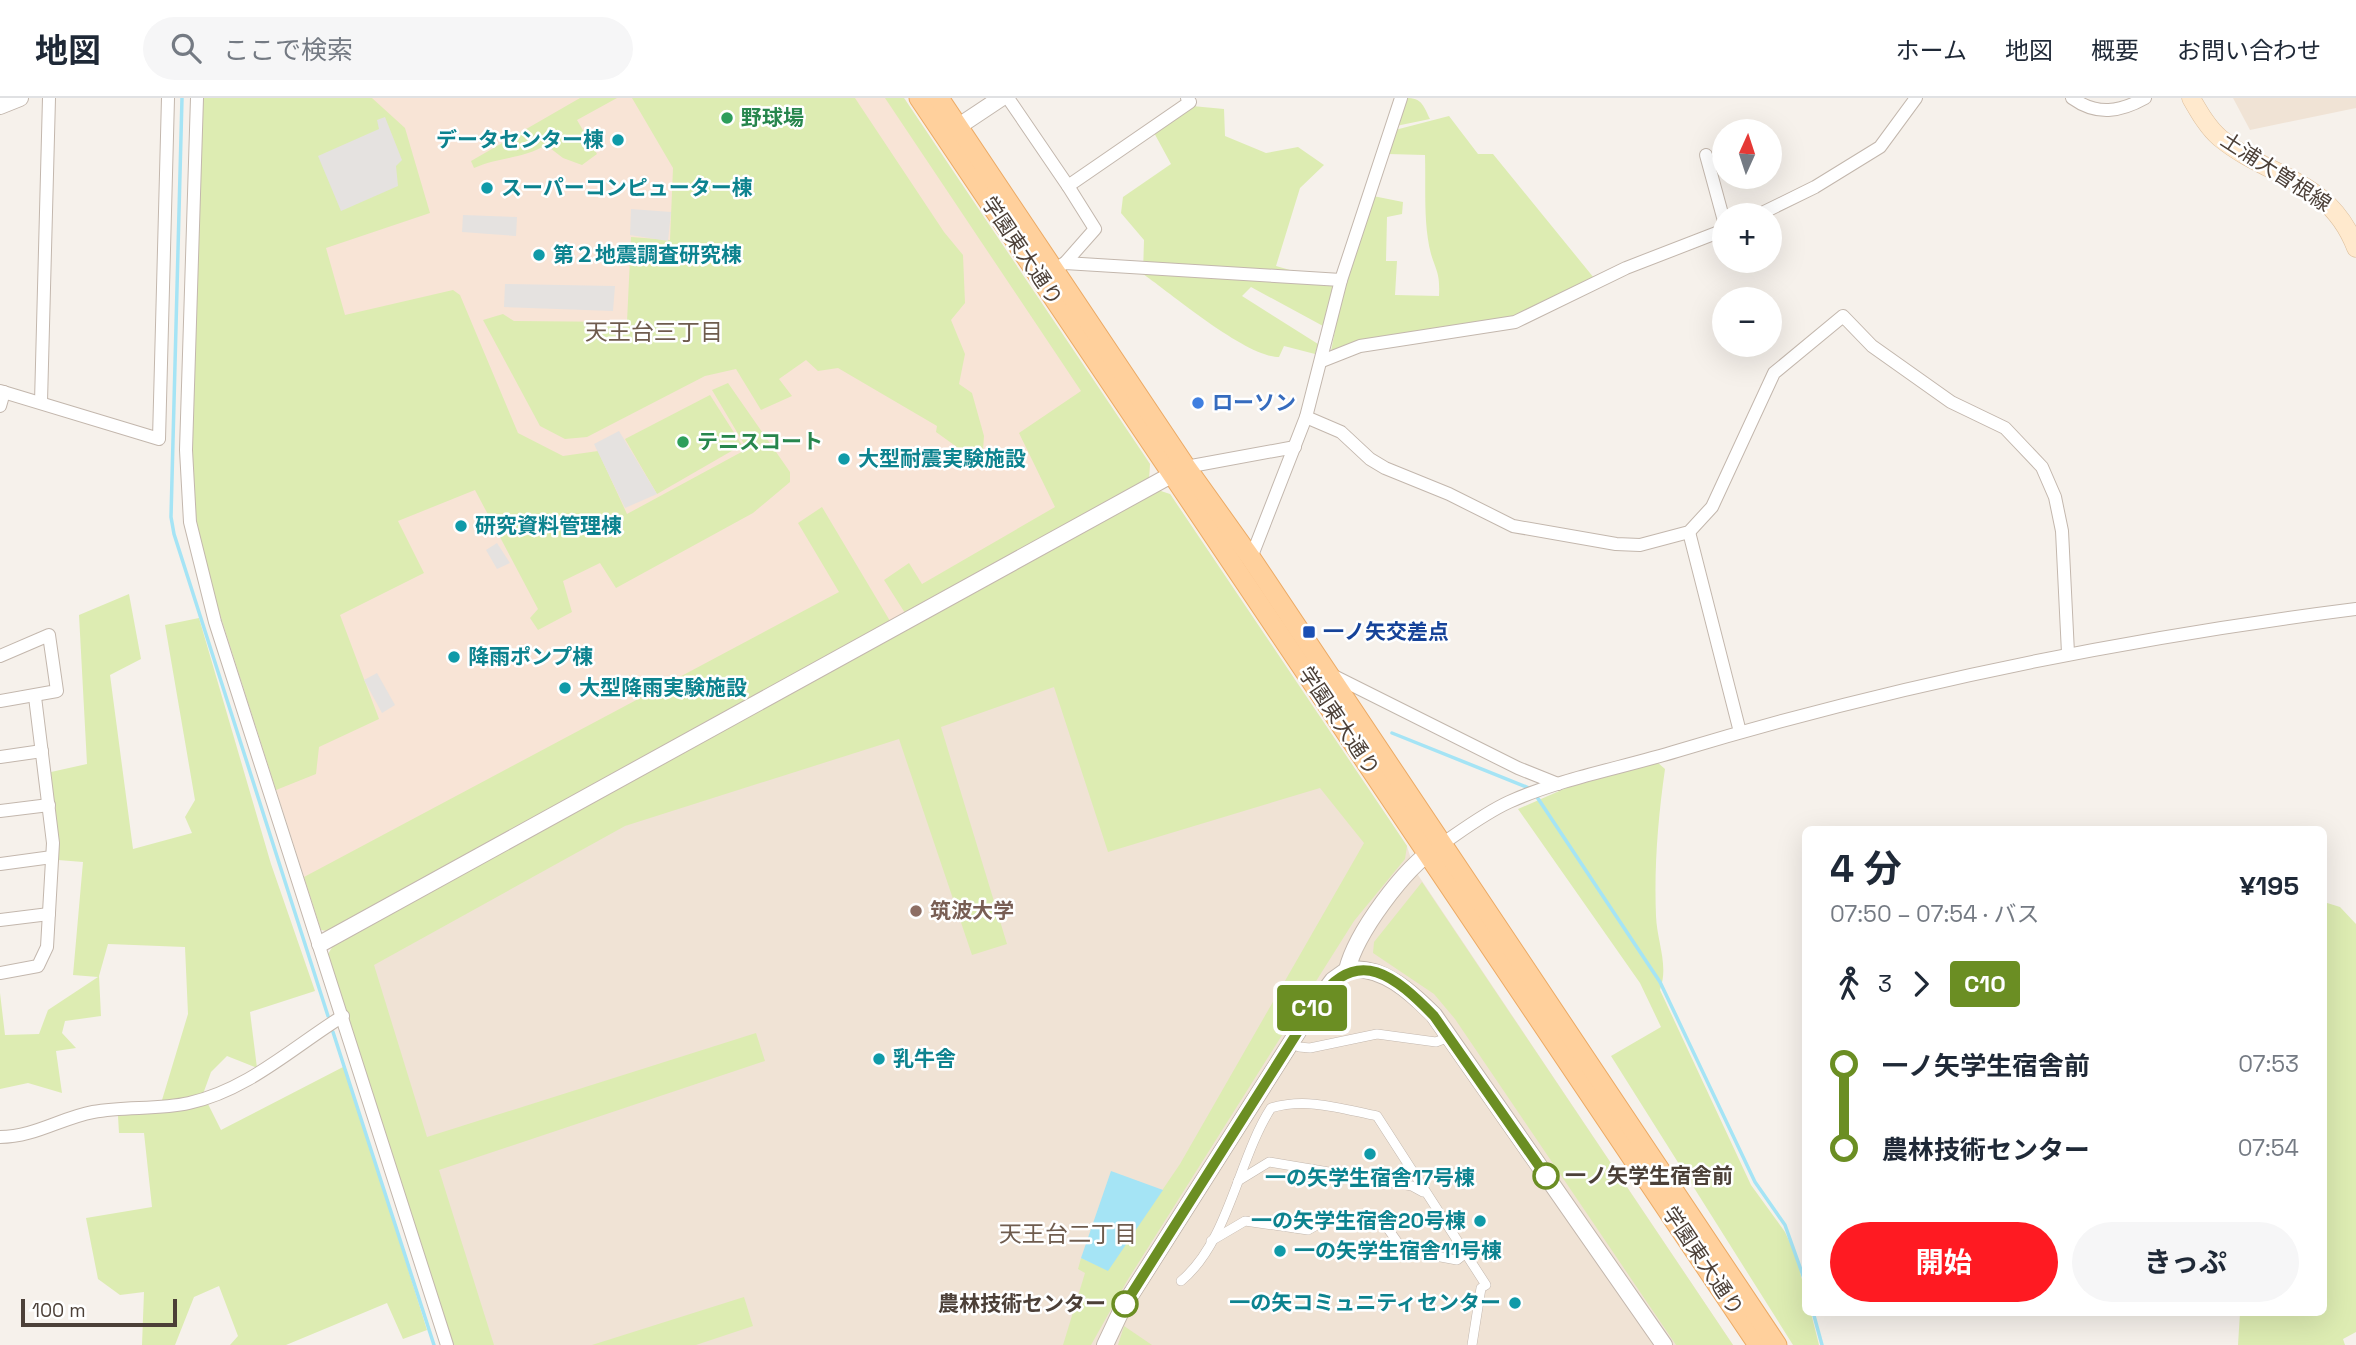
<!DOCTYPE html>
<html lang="ja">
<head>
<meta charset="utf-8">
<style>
	body { margin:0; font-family:"Space Grotesk","Noto Sans JP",sans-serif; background:#f6f6f7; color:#1f2937; height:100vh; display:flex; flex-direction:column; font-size:26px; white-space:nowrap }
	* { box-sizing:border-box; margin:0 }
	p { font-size:23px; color:#747a83 }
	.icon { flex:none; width:38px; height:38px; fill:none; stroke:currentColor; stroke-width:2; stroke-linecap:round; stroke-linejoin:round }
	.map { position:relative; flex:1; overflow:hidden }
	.drawer { position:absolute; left:1802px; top:728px; width:525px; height:490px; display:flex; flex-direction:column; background:#fff; border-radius:10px; box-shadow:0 7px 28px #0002 }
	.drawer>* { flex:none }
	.badge { padding:0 14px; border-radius:5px; font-size:24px; line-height:46px }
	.needle { width:46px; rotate:3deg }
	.fabs { position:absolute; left:1712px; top:21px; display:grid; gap:14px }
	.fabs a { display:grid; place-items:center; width:70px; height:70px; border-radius:50%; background:#fff; box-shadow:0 7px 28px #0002; font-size:35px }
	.scale { position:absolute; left:21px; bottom:18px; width:156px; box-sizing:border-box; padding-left:7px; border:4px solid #4c4038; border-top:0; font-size:19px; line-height:24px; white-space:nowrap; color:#4c4038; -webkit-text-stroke:5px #fff; paint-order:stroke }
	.map>.badge { position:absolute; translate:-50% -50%; box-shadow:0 0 0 4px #fff }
	.legs { display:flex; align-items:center; gap:10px; height:77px; padding:0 28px; font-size:23px }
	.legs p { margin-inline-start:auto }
	.summary { display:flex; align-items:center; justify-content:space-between; height:119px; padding:0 28px }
	h1 { font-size:38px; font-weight:700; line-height:52px }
	.action { display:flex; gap:14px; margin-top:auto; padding:14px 28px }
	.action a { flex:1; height:80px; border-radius:42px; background:#ff1a22; color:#fff; font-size:28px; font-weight:700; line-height:80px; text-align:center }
	.action a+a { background:#f6f6f7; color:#1f2937 }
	ul { padding:0 28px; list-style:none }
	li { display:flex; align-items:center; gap:24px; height:84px; font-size:26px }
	li i { display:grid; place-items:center; width:10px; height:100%; margin:0 9px; background:currentColor }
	li i::after { content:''; width:18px; height:18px; margin:-9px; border:5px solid; border-radius:50%; background:#fff }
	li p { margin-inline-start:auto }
	li:first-child i { background:linear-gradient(#0000 50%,currentColor 0) }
	li:last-child i { background:linear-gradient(currentColor 50%,#0000 0) }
	header { display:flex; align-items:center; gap:42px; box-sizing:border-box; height:98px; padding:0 35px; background:#fff; border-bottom:2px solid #e0e1e3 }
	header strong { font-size:33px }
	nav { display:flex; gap:38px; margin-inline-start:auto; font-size:24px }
	.search { width:490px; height:63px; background:#f6f6f7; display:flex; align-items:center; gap:18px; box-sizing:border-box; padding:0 24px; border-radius:38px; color:#747a83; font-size:26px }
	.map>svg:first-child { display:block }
	.commercial { fill:#f8e4d6 }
	.education { fill:#f0e3d5 }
	.green { fill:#ddecb2 }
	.parking { fill:#e5e2e0 }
	.water { fill:#a5e4f5 }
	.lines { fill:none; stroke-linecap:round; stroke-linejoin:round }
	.stream { stroke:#a5e4f5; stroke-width:3.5 }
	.pedestrian-casing { stroke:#c3b7ad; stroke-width:10 }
	.minor-casing { stroke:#c3b7ad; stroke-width:14 }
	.tertiary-casing { stroke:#c3b7ad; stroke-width:18 }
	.secondary-casing { stroke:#dcbe9b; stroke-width:19 }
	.primary-casing { stroke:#ecaa64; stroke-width:21 }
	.pedestrian { stroke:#fff; stroke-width:9 }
	.minor { stroke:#fff; stroke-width:12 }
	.tertiary { stroke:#fff; stroke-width:16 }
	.secondary { stroke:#ffe9cd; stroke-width:18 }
	.primary { stroke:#ffd09c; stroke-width:19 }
	.line-1-casing { stroke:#fff; stroke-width:16 }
	.line-1 { stroke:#6b8e23; stroke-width:10 }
	.leisure-dot { fill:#2e9e5b; stroke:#fff; stroke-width:2.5 }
	.culture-dot { fill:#0f9aa8; stroke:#fff; stroke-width:2.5 }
	.shop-dot { fill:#3f7fe0; stroke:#fff; stroke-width:2.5 }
	.transit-dot { fill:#1a4fb4; stroke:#fff; stroke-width:2.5 }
	.education-dot { fill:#8d6e63; stroke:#fff; stroke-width:2.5 }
	.stop-1-dot { fill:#fff; stroke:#6b8e23; stroke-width:3.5 }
	.labels { text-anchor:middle; stroke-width:5; stroke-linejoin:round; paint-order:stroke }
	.leisure-label { font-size:21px; font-weight:bold; fill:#27864d; stroke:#fff; text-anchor:start }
	.culture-label { font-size:21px; font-weight:bold; fill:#0d838f; stroke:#fff; text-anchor:start }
	.street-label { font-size:21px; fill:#4c4038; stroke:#fff }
	.shop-label { font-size:21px; font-weight:bold; fill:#366cbe; stroke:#fff; text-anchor:start }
	.transit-label { font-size:21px; font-weight:bold; fill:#164399; stroke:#fff; text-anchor:start }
	.education-label { font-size:21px; font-weight:bold; fill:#785e54; stroke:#fff; text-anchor:start }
	.stop-label { font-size:21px; font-weight:bold; fill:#4c4038; stroke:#fff; text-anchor:start }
	.neighbourhood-label { font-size:23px; fill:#6f5c4e; stroke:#fff }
</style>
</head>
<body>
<header>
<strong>地図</strong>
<div class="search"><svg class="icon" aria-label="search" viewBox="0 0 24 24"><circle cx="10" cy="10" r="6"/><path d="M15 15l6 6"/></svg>ここで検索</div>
<nav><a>ホーム</a><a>地図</a><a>概要</a><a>お問い合わせ</a></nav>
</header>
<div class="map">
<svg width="2356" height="1247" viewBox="0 0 2356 1247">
	<rect width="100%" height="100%" fill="#f6f1eb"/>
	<path class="commercial" d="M200,0H904L1150,366L1149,380L328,833L321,832L202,460Z"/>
	<g class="education">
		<path d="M2233,0H2356V10L2250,32Z"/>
		<path d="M1170,396L1407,748L1414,771L1733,1247H453L328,856Z"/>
	</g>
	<g class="green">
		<path d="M200,0H372L405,30L430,115L326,150L345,217L453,192L460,197L518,335L563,358L598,353L627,416L747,351L712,292L728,285L790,374V384L753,415L616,490L600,465L563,483L572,514L538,532L530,520L538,511L475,392L398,423L424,475L340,517L379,621L319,649L316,676L276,692L202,460L191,383Z"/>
		<path d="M580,0H617L577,22L597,56L582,67L563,60L546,47C523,61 498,59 474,70L471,63Z"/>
		<path d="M632,0H855L944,134L963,157L965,205L951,222L965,256L959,286L972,295L984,338L982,367L936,334L937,328L838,270L818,273L806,262L779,281L792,298L761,312L736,271L705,278L587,339L565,341L540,328L483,222L503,216L514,223L627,224L631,139L670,142L673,70Z"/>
		<path d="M885,0H904L1150,366L1149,380L905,515L884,482L909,465L922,486L1055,409L1019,335L1081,293Z"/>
		<path d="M1406,0C1422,0 1423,7 1430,21L1396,28Z"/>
		<path d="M1192,8L1224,11L1225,38L1266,55L1298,49L1324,67L1300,90L1276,168L1335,185L1323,228L1251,189L1242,198L1318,246L1315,256L1284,248L1279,259C1246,259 1173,197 1143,176L1144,142L1121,115L1123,99L1171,66L1152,31Z"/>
		<path d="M1449,18L1478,56H1493L1594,180L1510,220L1331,253L1345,181L1373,98L1403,104L1402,116L1387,119L1386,163H1397L1395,197L1439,198C1440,176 1437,175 1431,156C1423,125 1426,89 1425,57L1388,56L1395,32Z"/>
		<path d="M710,297L742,347L657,396L625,341Z"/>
		<path d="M1155,391L1170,396L1407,748L1405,761L1354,823L1127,1183L1091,1247H1063L1085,1175L1078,1171L1081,1160L1108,1172L1180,1066L1364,745L1320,690L1108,754L1054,589L941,629L1007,846L972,857L899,641L625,728L374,867L427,1039L756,935L765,963L439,1072L494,1247H453L328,856L336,843Z"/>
		<path d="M822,409L890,523L328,833L321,832L304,779L839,494L798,425Z"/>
		<path d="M129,496L141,561L110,577L133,751L192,735L185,719L195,702L165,527L199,520L271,766L315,893L250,914L257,970L227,958L211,974L203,996L221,1032L345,968L427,1232L403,1241L387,1205L286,1247H230L238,1238L219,1188L194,1199L175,1247H142L144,1194L120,1197L98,1181L86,1120L152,1109L144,1035H119L118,1018L159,1012L188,916L185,849L108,846L99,878L101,918L65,923L62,935L76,950L56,953L62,995L28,985L0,991V895L5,937L39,936L48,912L98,879L73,877L83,764L58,762L51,674L87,666L79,517Z"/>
		<path d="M1657,664L1665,671C1658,720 1654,769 1656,818C1657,844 1669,867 1660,892L1751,1087L1785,1134L1796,1158L1806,1197V1214L1811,1215L1819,1247H1793L1611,958L1661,929L1640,885L1518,711L1566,690Z"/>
		<path d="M1422,784L1733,1247H1676L1455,921L1434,896L1373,855L1374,844Z"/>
		<path d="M2324,804L2340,809L2356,826V1234L2343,1241L2345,1247H2238L2240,1215L2324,1214Z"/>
		<path d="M744,1199L753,1228L696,1247H592Z"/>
		<path d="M1124,1228L1152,1247H1118Z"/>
	</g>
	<g class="parking">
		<path d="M385,19L402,62L396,68L398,88L341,113L318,58L379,31L377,22Z"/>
		<path d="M631,111L671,114L668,143L630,137Z"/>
		<path d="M463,117L517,119L516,138L462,134Z"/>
		<path d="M505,186L615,188L613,213L504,209Z"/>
		<path d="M619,333L657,396L625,410L594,346Z"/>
		<path d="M497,445L510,465L497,471L486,452Z"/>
		<path d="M377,575L395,607L382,615L364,582Z"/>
	</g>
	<path class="water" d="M1111,1073L1163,1092L1108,1173L1081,1160Z"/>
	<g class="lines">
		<g class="stream">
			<path d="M182,0L171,419L174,436L328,918"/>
			<path d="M1392,635L1529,690"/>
			<path d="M1535,696L1660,884L1755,1084L1785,1127L1806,1186"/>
			<path d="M333,934L434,1247"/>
			<path d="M1813,1214L1822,1247"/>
		</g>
		<g class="pedestrian-casing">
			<g id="pedestrian">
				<path d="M1299,949L1310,950L1377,936L1436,944L1449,939"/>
				<path d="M1238,1083L1269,1064L1412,1088L1423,1094"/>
				<path d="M1211,1143L1245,1123L1308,1132L1333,1118L1386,1128L1403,1152L1457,1162L1466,1155"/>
				<path d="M1181,1183C1229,1143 1238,1061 1271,1010C1307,999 1342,1011 1377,1018L1486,1187L1481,1190L1472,1247"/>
			</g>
		</g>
		<g class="minor-casing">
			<g id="minor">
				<path d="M197,0L186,352L190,424L215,524L447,1247"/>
				<path d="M1008,0L1068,88L1190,4L1187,0"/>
				<path d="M2072,0C2097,18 2120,14 2145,0"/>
				<path d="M1706,57L1724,123"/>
				<path d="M1758,117L1815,89L1880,49L1916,0"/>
				<path d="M1065,165L1095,131L1068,88"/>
				<path d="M1054,171L1065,165L1341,182"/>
				<path d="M1322,263L1360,248L1515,224L1626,170L1724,132"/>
				<path d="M0,293L159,341L168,0"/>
				<path d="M41,304L49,0"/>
				<path d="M0,308L4,294"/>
				<path d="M1306,319L1341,334L1370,361L1385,370L1449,396L1513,428L1616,446L1640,447L1689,434L1712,409L1774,275L1843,218L1872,248L1951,304L2005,330L2042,369L2055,399L2062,433L2068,555"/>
				<path d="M1186,369L1295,349"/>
				<path d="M1689,434L1740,634"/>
				<path d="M1251,460L1306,319L1341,182L1401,0"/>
				<path d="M0,558L49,537L57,593L0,603"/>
				<path d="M1332,577L1518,670L1558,686"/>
				<path d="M0,659L42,653"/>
				<path d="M0,713L49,707"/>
				<path d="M1442,746C1464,731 1485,715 1509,704C1562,680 1622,670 1677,653C1899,586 2126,540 2356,511"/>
				<path d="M0,766L52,759"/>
				<path d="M0,822L49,816"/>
				<path d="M0,875L38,868L47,849L53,745L35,599"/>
				<path d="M0,1039C34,1039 61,1020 93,1014C125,1008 158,1012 189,1005C248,992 293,949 343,918"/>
			</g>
		</g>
		<g class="tertiary-casing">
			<g id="tertiary">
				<path d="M0,8L20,0"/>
				<path d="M950,34L1001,0"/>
				<path d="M320,846L1182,371"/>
				<path d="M1347,872C1381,866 1412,895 1434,917L1664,1247"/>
				<path d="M1105,1247L1123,1209L1318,902L1333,882L1347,872C1356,835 1404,770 1437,749"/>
			</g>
		</g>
		<g class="secondary-casing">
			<path id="secondary" d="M2191,0C2199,14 2208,30 2220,40C2270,81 2329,80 2356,150"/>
		</g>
		<g class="primary-casing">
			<g id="primary">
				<path d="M919,0L1758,1247"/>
				<path d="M939,0L1186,369L1251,460L1777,1247"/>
			</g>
		</g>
		<use href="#pedestrian" class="pedestrian"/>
		<use href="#minor" class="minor"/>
		<use href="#tertiary" class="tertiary"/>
		<use href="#secondary" class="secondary"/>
		<use href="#primary" class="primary"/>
	</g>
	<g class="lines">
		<g class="line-1-casing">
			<path id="line-1" d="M1125,1206L1318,902C1358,846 1396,879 1434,918L1546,1078"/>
		</g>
		<use href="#line-1" class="line-1"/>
	</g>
	<g class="leisure-dot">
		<circle cx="727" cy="20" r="7"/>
		<circle cx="683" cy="344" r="7"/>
	</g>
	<g class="culture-dot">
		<circle cx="618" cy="42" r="7"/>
		<circle cx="487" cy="90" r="7"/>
		<circle cx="539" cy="157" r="7"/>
		<circle cx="844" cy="361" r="7"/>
		<circle cx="461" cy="428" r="7"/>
		<circle cx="454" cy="559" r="7"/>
		<circle cx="565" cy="590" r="7"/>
		<circle cx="879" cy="961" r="7"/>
		<circle cx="1370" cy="1056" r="7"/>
		<circle cx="1480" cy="1123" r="7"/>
		<circle cx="1280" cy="1153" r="7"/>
		<circle cx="1515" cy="1205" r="7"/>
	</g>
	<circle class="shop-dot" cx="1198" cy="305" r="7"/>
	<rect class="transit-dot" x="1302" y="527" width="14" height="14" rx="3.5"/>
	<circle class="education-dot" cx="916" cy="813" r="7"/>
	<g class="stop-1-dot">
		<circle cx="1546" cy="1078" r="12"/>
		<circle cx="1125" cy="1206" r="12"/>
	</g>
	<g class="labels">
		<g class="leisure-label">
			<text x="741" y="27">野球場</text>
			<text x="697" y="351">テニスコート</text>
		</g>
		<g class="culture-label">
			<text x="604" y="49" text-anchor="end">データセンター棟</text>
			<text x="501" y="97">スーパーコンピューター棟</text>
			<text x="553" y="164">第２地震調査研究棟</text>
			<text x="858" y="368">大型耐震実験施設</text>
			<text x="475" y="435">研究資料管理棟</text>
			<text x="468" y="566">降雨ポンプ棟</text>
			<text x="579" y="597">大型降雨実験施設</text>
			<text x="893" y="968">乳牛舎</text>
			<text x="1370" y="1087" text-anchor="middle">一の矢学生宿舎17号棟</text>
			<text x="1466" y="1130" text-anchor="end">一の矢学生宿舎20号棟</text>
			<text x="1294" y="1160">一の矢学生宿舎11号棟</text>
			<text x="1501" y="1212" text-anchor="end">一の矢コミュニティセンター</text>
		</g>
		<g class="street-label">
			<text transform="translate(2276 74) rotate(33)" y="7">土浦大曽根線</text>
			<text transform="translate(1022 153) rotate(56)" y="7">学園東大通り</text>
			<text transform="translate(1339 623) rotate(56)" y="7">学園東大通り</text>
			<text transform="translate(1703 1163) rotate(56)" y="7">学園東大通り</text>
		</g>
		<g class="shop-label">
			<text x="1212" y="312">ローソン</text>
		</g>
		<g class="transit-label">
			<text x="1323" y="541">一ノ矢交差点</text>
		</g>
		<g class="education-label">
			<text x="930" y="820">筑波大学</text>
		</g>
		<g class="stop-label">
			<text x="1565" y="1085">一ノ矢学生宿舎前</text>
			<text x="1106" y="1213" text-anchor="end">農林技術センター</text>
		</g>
		<g class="neighbourhood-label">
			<text x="654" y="242">天王台三丁目</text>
			<text x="1068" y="1144">天王台二丁目</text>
		</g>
	</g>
</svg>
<div class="fabs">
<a><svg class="needle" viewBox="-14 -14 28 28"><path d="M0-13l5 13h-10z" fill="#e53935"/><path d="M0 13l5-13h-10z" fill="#747a83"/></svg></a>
<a>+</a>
<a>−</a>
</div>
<div class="scale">100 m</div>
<b class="badge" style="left:1312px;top:910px;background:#6b8e23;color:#fff">C10</b>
<section class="drawer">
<div class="summary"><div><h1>4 分</h1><p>07:50 – 07:54 · バス</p></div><b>¥195</b></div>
<div class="legs"><svg class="icon" aria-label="walk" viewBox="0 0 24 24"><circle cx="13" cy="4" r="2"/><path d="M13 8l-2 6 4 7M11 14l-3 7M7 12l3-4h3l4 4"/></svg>3<svg class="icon" aria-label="forward" viewBox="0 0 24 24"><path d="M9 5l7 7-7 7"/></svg><b class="badge" style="background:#6b8e23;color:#fff">C10</b></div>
<ul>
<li><i style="color:#6b8e23"></i><b>一ノ矢学生宿舎前</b><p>07:53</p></li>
<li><i style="color:#6b8e23"></i><b>農林技術センター</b><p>07:54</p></li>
</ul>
<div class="action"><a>開始</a><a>きっぷ</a></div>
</section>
</div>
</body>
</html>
